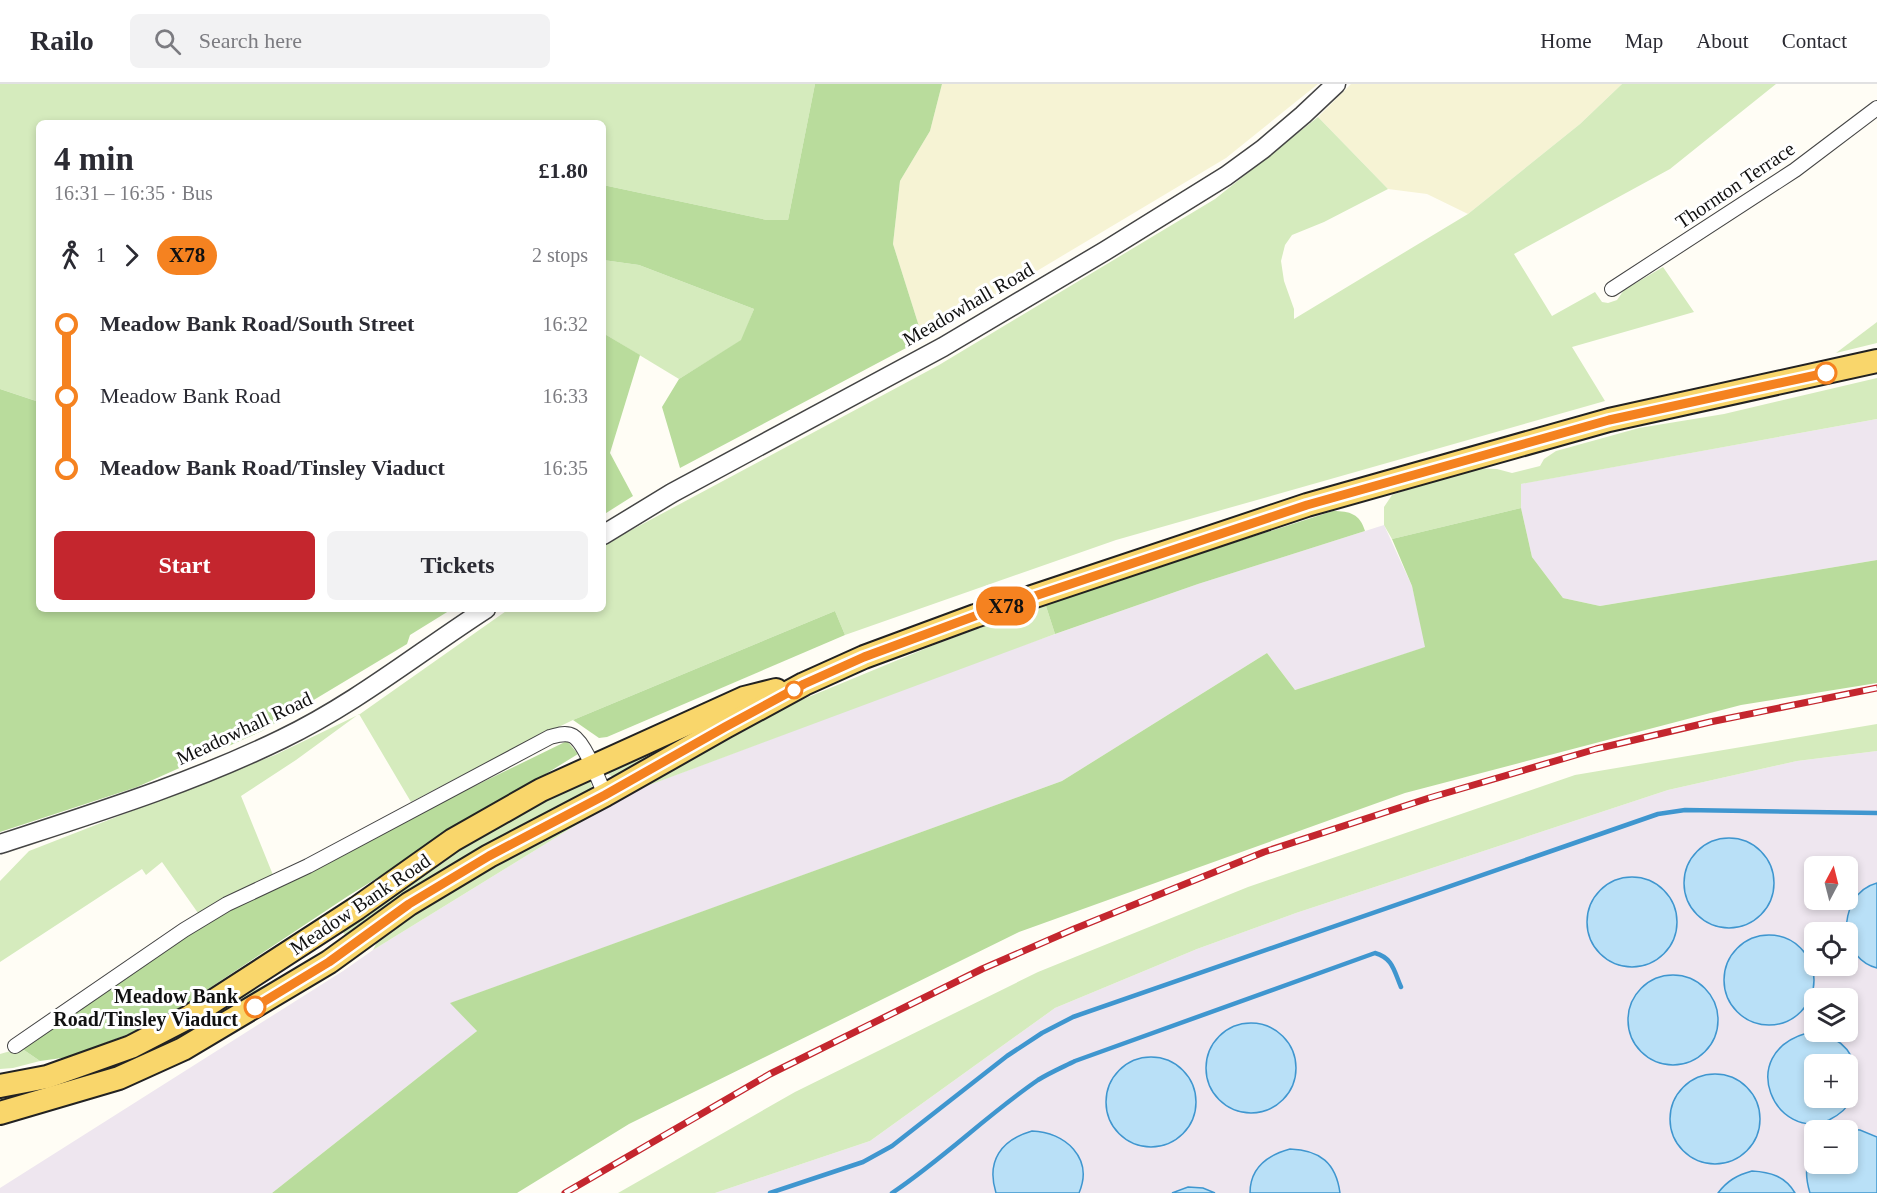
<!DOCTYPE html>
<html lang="en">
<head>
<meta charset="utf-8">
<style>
	body { margin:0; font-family:"Times New Roman",serif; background:#f2f2f3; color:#2b2b33; height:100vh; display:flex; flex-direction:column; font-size:22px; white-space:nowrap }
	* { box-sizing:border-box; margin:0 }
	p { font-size:20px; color:#7c7c81 }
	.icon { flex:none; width:33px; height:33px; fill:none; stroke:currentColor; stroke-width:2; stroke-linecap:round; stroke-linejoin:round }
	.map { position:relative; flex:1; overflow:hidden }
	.side { position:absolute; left:36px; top:36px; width:570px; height:492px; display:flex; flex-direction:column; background:#fff; border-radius:9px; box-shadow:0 3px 9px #0003 }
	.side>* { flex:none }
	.badge { padding:0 12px; border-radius:20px; font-size:21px; line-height:39px }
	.needle { width:39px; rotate:7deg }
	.fabs { position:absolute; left:1804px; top:772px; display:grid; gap:12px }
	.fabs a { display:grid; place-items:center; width:54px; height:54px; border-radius:9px; background:#fff; box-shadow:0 3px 9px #0003; font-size:30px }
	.map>.badge { position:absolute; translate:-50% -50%; box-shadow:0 0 0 3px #fff }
	.legs { display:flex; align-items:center; gap:9px; height:66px; padding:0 18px; font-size:20px }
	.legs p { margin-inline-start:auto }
	.headline { display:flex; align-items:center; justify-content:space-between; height:102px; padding:0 18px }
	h1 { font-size:33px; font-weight:700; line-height:45px }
	.cta { display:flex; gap:12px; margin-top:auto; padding:12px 18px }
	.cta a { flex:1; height:69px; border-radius:9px; background:#c4262e; color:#fff; font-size:24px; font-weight:700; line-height:69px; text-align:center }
	.cta a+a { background:#f2f2f3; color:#2b2b33 }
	ul { padding:0 18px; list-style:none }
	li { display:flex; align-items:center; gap:21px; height:72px; font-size:22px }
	li i { display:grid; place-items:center; width:9px; height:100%; margin:0 8px; background:currentColor }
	li i::after { content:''; width:15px; height:15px; margin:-8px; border:4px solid; border-radius:50%; background:#fff }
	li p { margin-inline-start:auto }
	li:first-child i { background:linear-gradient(#0000 50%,currentColor 0) }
	li:last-child i { background:linear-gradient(currentColor 50%,#0000 0) }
	header { display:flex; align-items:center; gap:36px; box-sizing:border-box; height:84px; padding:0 30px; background:#fff; border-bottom:2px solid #e1e1e2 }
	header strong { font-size:28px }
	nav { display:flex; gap:33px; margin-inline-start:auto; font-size:21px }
	.search { width:420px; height:54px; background:#f2f2f3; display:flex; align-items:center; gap:15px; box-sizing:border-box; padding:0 21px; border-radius:9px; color:#7c7c81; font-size:22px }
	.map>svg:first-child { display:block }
	.industrial { fill:#eee6ef; fill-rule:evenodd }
	.farmland { fill:#f6f3d4 }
	.green { fill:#d5ebbd }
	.forest { fill:#b9dc9c }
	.water { fill:#b9e0f7; stroke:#3f96cf; stroke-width:1.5; fill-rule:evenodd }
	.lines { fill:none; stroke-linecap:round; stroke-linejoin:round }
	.stream { stroke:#3f96cf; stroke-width:4.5 }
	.minor-casing { stroke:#444; stroke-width:16 }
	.tertiary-casing { stroke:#444; stroke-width:21 }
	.primary-casing { stroke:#222; stroke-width:26 }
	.minor { stroke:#fff; stroke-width:14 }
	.tertiary { stroke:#fff; stroke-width:18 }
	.primary { stroke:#f9d66b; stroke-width:22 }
	.rail-casing { stroke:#c4262e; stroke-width:7 }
	.rail { stroke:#fff; stroke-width:4.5; stroke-dasharray:14; stroke-linecap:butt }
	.line-1-casing { stroke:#fff; stroke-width:14 }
	.line-1 { stroke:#f58220; stroke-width:9 }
	.stop-1-dot { fill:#fff; stroke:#f58220; stroke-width:3 }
	.labels { text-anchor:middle; stroke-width:6; stroke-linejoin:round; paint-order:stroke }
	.street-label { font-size:20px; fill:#111; stroke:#fff }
	.stop-label { font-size:20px; font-weight:bold; fill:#111; stroke:#fff; text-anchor:end }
</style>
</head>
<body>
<header>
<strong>Railo</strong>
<div class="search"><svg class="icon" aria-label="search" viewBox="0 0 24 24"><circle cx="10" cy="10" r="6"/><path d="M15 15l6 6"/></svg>Search here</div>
<nav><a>Home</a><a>Map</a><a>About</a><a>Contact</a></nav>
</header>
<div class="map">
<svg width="1877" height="1109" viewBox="0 0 1877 1109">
	<rect width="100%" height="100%" fill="#fffdf5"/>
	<g class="industrial">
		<path d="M1877,335V476L1600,522L1563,514L1532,473L1521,424L1520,400Z"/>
		<path d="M1384,441L1412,502L1426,563L1295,606L1267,569L1062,697L451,919L477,947L272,1109H0V1104L343,887L373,866L628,709L981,576L1198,500Z"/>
		<path d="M1877,667V1109H715L870,1057L1055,924L1197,865L1296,829L1668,706L1797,677ZM1815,783H1848V816H1815ZM1815,849H1848V882H1815ZM1815,915H1848V948H1815ZM1815,981H1848V1014H1815ZM1815,1047H1848V1080H1815Z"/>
	</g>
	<g class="farmland">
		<path d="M942,0H1318L1226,74L923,255L893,160L900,97L930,47Z"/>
		<path d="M1351,0H1622L1580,40L1468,130L1427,110L1388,105L1318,33Z"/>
	</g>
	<g class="green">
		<path d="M0,0H815L788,136H767L603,101V39H39V318L0,305Z"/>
		<path d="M1622,0H1776L1670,85L1514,170L1552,232L1595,208L1602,218L1608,219L1617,216L1624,206L1663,183L1694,228L1572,263L1605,317L1116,456L845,551L835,527L573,636L499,672L411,718L359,630L296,676L241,712L273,791L223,814L198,829L162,778L146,791L142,785L0,878V797L29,767L275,671L360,630L509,525H603V463L624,450L939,281L1215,115L1318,33L1388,105L1324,138L1292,151L1285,161L1281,177L1284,197L1294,225V235L1468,130L1580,40Z"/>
		<path d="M603,176L639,181L754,225L742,256L679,295L603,249Z"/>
		<path d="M1877,238V259L1836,269Z"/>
		<path d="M1877,294V335L1521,400V424L1392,455L1384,441V423L1392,411L1470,384L1497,385L1512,389L1540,382L1544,375L1556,367L1639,344L1724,330Z"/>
		<path d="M1045,519L1055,550L628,709L373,866L378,856L398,840L494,779L782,624L934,561Z"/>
		<path d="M1877,640V667L1797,677L1668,706L1296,829L1197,865L1055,924L870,1057L715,1109H618L795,1008L1038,888L1248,803L1575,691Z"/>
		<path d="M682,649L683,655L619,692L613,693L608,690V685Z"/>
		<path d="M588,694L591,698L592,704L587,709L530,737L414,804L347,853L340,845C420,791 500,736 588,694Z"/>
		<path d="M312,874H314C262,909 210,944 152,968C103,989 51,1004 0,1019V1010L233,916L280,894Z"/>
		<path d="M21,964L40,977L13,984L0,985V970Z"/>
	</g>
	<g class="forest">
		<path d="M815,0H942L930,47L900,97L893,160L923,255L680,384L662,323L679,295L741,256L754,225L639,181L603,176V101L767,136H788Z"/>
		<path d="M603,249L640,271L610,369L633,412L603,431Z"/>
		<path d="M0,305L39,318V525H452L410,551L407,560L262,647L137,703L0,748Z"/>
		<path d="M1521,424L1532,473L1563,514L1600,522L1877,476V599L1741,621L1405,709L1019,848L629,1040L517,1109H272L477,947L450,919L1062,697L1267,569L1295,606L1425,563L1412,502L1392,455Z"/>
		<path d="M1333,427C1350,427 1360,430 1365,447L1198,500L1055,550L1045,519Z"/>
		<path d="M835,527L845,551L607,653L599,654L573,636Z"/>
		<path d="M567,657L578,670L348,812L157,939L69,973L40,977L21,964L204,838L276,799Z"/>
	</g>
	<g class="water">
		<circle cx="1729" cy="799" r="45"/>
		<circle cx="1632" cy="838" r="45"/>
		<path d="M1877,799V884C1861,880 1848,865 1848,849H1846C1846,827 1854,805 1877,799Z"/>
		<circle cx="1769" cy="896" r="45"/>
		<circle cx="1673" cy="936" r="45"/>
		<circle cx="1251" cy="984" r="45"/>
		<path d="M1807,949C1817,950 1826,950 1834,955C1855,966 1863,994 1852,1015C1847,1025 1839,1031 1829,1036C1776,1059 1734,970 1807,949ZM1815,981H1848V1014H1815Z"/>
		<circle cx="1151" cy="1018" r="45"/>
		<circle cx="1715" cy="1035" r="45"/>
		<path d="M1846,1045L1860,1046L1877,1053V1109H1810C1805,1093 1804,1077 1815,1063V1080H1848V1047H1838Z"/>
		<path d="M1032,1047C1065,1048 1094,1074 1079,1109H996C986,1077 1001,1056 1032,1047Z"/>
		<path d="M1290,1065C1320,1066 1336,1079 1340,1109H1250C1250,1084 1268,1071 1290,1065Z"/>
		<path d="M1752,1087C1770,1088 1785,1092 1795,1109H1718C1727,1097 1737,1091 1752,1087Z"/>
		<path d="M1188,1103L1203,1104L1215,1109H1172Z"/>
	</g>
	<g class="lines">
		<g class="stream">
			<path d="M770,1109L863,1078L892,1062L1007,972L1042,949L1073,933L1658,730L1685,726L1877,729"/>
			<path d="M892,1109C943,1075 987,1031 1038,996C1049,989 1063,983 1075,977L1375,869C1393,874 1394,887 1401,903"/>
		</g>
		<g class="minor-casing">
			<g id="minor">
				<path d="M1612,205L1795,86L1877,24"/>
				<path d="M15,962L184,846L227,820L308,782L550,653C557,651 566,648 573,652C585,659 599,697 605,711"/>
			</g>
		</g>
		<g class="tertiary-casing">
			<g id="tertiary">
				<path d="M603,451L672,409L943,263L1105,167L1226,92L1263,65L1303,31L1336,0"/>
				<path d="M0,760C95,729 192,699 282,655C355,620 418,569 486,525"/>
			</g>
		</g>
		<g class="primary-casing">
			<g id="primary">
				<path d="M0,1002L47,993L131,963L189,933L357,824L453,756L541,706L744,614L776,606"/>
				<path d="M0,1029L119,994L183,965L329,878L409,820L489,772L605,711L725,643L804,600L864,573L975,532L1307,421L1609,336L1877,277"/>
			</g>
		</g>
		<use href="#minor" class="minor"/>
		<use href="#tertiary" class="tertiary"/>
		<use href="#primary" class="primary"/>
		<g class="rail-casing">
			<path id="rail" d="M565,1109L770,990L982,885L1074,845L1264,768L1429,714L1596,665L1710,638L1877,604"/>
		</g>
		<use href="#rail" class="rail"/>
	</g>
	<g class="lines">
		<g class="line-1-casing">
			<path id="line-1" d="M255,923L329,878L409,820L489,772L605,711L725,643L804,600L864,573L975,532L1307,421L1609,336L1826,289"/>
		</g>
		<use href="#line-1" class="line-1"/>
	</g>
	<g class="stop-1-dot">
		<circle cx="1826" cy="289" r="10"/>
		<circle cx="794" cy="606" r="8"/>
		<circle cx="255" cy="923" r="10"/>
	</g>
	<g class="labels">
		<g class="street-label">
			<text transform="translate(1735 101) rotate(-34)" y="7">Thornton Terrace</text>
			<text transform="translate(968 220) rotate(-30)" y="7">Meadowhall Road</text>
			<text transform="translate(244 644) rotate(-25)" y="7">Meadowhall Road</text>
			<text transform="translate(360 820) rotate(-34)" y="7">Meadow Bank Road</text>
		</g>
		<g class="stop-label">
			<text x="238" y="919">Meadow Bank<tspan x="238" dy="23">Road/Tinsley Viaduct</tspan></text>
		</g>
	</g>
</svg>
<div class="fabs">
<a><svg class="needle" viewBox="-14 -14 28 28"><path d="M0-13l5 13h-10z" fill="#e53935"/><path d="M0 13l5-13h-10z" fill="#7c7c81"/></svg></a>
<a><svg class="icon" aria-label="locate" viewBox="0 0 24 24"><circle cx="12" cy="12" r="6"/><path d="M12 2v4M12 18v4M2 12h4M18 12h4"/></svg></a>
<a><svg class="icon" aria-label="layers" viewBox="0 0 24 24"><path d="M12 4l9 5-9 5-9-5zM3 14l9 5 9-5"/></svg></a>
<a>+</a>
<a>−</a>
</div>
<b class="badge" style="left:1006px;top:522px;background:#f58220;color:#111">X78</b>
<section class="side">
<div class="headline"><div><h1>4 min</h1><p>16:31 – 16:35 · Bus</p></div><b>£1.80</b></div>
<div class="legs"><svg class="icon" aria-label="walk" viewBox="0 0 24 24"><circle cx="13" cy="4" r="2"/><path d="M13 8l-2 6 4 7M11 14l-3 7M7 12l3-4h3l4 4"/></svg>1<svg class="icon" aria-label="forward" viewBox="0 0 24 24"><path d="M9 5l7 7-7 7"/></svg><b class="badge" style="background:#f58220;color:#111">X78</b><p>2 stops</p></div>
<ul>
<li><i style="color:#f58220"></i><b>Meadow Bank Road/South Street</b><p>16:32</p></li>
<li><i style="color:#f58220"></i><span>Meadow Bank Road</span><p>16:33</p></li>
<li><i style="color:#f58220"></i><b>Meadow Bank Road/Tinsley Viaduct</b><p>16:35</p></li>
</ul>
<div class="cta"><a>Start</a><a>Tickets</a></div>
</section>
</div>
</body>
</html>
